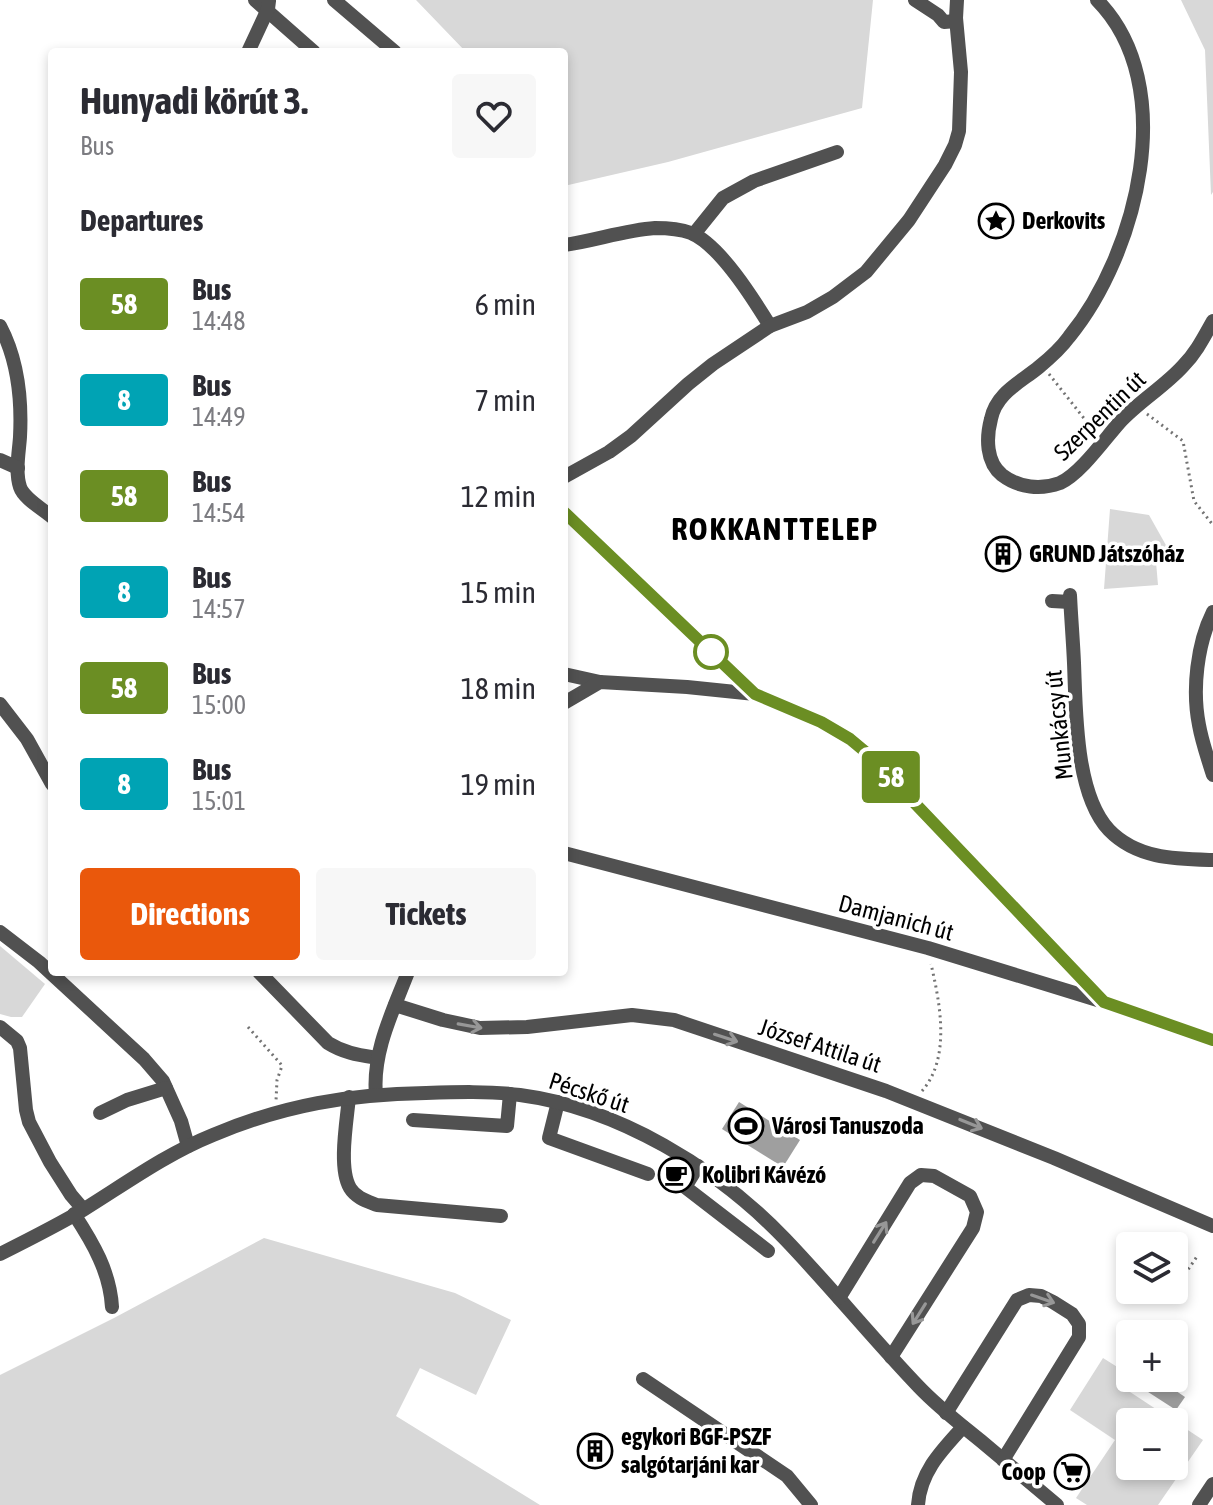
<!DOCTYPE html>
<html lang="en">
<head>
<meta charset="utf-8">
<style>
	body { margin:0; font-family:"Asap Condensed",sans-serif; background:#f7f7f7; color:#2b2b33; height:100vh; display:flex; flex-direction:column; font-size:30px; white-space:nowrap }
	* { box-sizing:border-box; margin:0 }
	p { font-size:26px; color:#7c7c81 }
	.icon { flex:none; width:44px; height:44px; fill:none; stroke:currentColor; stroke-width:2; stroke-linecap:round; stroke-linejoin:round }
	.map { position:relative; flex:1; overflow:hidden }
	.panel { position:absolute; left:48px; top:48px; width:520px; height:928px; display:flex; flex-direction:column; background:#fff; border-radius:8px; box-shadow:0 4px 12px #0003 }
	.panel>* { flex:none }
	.badge { padding:0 16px; border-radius:6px; font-size:28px; line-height:52px }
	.controls { position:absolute; left:1116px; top:1232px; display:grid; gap:16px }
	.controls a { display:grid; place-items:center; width:72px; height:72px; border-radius:8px; background:#fff; box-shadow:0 4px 12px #0003; font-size:40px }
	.map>.badge { position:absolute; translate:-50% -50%; box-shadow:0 0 0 4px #fff }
	h2 { padding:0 32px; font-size:30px; line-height:72px }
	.round { display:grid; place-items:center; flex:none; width:84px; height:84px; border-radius:8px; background:#f7f7f7 }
	.summary { display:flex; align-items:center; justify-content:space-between; height:136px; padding:0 32px }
	h1 { font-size:38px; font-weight:700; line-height:60px }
	.action { display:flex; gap:16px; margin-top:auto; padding:16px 32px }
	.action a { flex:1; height:92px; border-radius:8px; background:#ea580c; color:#fff; font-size:32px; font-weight:700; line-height:92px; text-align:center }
	.action a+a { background:#f7f7f7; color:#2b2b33 }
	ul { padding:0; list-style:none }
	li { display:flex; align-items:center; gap:24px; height:96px; padding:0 32px }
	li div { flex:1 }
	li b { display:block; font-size:30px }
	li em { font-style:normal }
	li .badge { min-width:88px; font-weight:700; text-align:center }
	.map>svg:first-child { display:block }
	.green { fill:#d8d8d8; fill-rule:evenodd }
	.water { fill:#9f9f9f }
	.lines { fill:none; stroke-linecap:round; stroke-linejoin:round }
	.path { stroke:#737373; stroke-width:3; stroke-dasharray:2 4; stroke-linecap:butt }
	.minor { stroke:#515151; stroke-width:14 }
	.oneway { stroke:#979797 }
	.line-casing { stroke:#fff; stroke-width:18 }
	.line { stroke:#6b8e23; stroke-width:12 }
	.stop-dot { fill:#fff; stroke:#6b8e23; stroke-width:4 }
	.labels { text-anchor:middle; stroke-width:7; stroke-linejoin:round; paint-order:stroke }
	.poi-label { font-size:24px; font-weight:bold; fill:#000; stroke:#fff; text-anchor:start }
	.street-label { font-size:24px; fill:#000; stroke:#fff }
	.district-label { font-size:32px; font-weight:bold; letter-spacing:2px; fill:#000; stroke:#fff }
</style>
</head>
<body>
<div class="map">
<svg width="1213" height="1505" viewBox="0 0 1213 1505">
	<rect width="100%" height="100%" fill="#fff"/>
	<g class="green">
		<path d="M416,0H873L862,108L668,162L564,186V52H466Z"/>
		<path d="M1181,0H1213V192L1211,195L1205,50Z"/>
		<path d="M1110,509L1149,515L1167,547L1156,562L1158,585L1104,589Z"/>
		<path d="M0,946L45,984L22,1017H11L0,1014Z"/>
		<path d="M264,1238L455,1293L511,1320L476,1395L420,1368L396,1416L540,1505H0V1375L114,1318Z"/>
		<path d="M1103,1358L1130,1375V1378H1135L1127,1390L1203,1440L1158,1505H1087L1076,1498L1115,1440L1070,1410ZM1174,1422V1466H1130V1422Z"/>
	</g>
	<g class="water">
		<path d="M739,1102L800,1140L783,1167L722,1129Z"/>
		<path d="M1153,1378H1157L1185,1397L1176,1410L1145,1390Z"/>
	</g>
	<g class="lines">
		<g class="path">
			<path d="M1049,374L1094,431"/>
			<path d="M1147,414L1183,441L1194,501L1213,525"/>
			<path d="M248,1027L280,1063L282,1066L277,1080L276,1101"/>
			<path d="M922,1091C951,1058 940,1003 931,964"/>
			<path d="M1168,1299L1198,1255"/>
		</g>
		<g class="minor">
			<path d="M255,0L314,52"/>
			<path d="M334,0L395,52"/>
			<path d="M915,0L938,15L944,22L956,21"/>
			<path d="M1097,0C1181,85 1137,254 1069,337C1061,348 1050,358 1039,367C1021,382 996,393 991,419C986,438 986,462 1002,475C1019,488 1041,490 1060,483C1080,474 1104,440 1119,423C1138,402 1164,387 1183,366C1196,353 1204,337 1213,321"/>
			<path d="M248,52L268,9L269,1"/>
			<path d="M694,234L723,198L754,181L837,152"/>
			<path d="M564,245C594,241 625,230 655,228C667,228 680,229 691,233C720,245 754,300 770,326"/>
			<path d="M0,326C18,360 22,399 20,437C19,452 15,472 20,487C24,499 43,509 52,517"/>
			<path d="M0,460L18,468"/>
			<path d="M564,477L609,452L631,436L688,384L713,364L770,326L807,312L833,297L866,272L909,220L945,165L955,145L959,131L961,72L956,18L957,0"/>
			<path d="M564,512L755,694"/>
			<path d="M1070,595C1071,617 1073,640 1074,663C1076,710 1075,794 1109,830C1137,859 1176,859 1213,860"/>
			<path d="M1052,601L1070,602"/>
			<path d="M1213,612C1197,644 1192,690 1199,725C1202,742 1208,759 1213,775"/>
			<path d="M564,674L600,682"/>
			<path d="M564,703L600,682L687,687L755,694L804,714L837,731L850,739L879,765L1101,999"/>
			<path d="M0,704L27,739L52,784"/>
			<path d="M564,853L928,948L1104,1002L1213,1040"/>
			<path d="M0,932L39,962L144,1059L163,1081L181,1121L188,1146"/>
			<path d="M259,972L328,1043C344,1053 359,1055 377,1058"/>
			<path d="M395,1005L443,1020L480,1028L527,1027L632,1015L674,1020L886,1091L1054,1158L1213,1226"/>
			<path d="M0,1027L17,1041L20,1048L26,1110L29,1122L50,1162L71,1195L83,1209"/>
			<path d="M376,1095C372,1052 393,1011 408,972"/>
			<path d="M349,1097C347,1120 338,1168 350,1188C356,1198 367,1201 377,1205L501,1216"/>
			<path d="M558,1102L549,1138L648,1174"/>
			<path d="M100,1113L127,1100L166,1088"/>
			<path d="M413,1120L507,1126L510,1094"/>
			<path d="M698,1166L685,1187L768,1251"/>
			<path d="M74,1214C93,1243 110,1272 112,1307"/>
			<path d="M0,1254C28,1240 56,1226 83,1210C125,1184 166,1154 213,1135C284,1105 350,1094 426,1093C457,1092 489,1091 520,1095C618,1108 717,1168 785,1239C831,1287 873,1339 919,1387C938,1407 959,1423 981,1441C1006,1462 1032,1484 1057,1505"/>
			<path d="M839,1298L910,1183L921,1175L934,1176L970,1196L977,1212L973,1228L891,1357"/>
			<path d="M643,1379L787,1476L811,1505"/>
			<path d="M946,1413L1017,1300L1029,1295L1041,1296L1053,1302L1072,1314L1079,1324V1337L1003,1460"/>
			<path d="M918,1505C920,1472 942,1450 963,1427"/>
			<path d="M1199,1505L1213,1484"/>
		</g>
	</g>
	<defs><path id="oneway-shaft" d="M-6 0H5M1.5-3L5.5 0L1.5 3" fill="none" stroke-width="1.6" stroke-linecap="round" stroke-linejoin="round" transform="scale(2)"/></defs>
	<g class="oneway">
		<use href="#oneway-shaft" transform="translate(470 1026) rotate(10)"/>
		<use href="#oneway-shaft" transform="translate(726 1038) rotate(18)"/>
		<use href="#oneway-shaft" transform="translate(971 1124) rotate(22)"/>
		<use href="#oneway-shaft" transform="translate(880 1232) rotate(-58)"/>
		<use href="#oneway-shaft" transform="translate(1043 1299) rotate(19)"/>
		<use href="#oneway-shaft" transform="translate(919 1314) rotate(122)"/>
	</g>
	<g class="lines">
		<g class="line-casing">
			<path id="line" d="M564,512L755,694L821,722L850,739L868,754L1104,1002L1213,1040"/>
		</g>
		<use href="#line" class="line"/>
	</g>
	<defs>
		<g id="sight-ring" transform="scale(1.8)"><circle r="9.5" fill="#fff" stroke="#000" stroke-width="1.5"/><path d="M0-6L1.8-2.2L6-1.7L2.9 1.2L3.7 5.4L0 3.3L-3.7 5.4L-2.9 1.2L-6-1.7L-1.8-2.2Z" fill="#000"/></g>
		<g id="building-ring" transform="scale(1.8)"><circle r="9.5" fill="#fff" stroke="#000" stroke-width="1.5"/><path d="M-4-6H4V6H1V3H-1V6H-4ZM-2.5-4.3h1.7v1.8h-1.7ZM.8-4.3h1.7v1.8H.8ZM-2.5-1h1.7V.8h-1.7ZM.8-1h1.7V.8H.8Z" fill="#000"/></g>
		<g id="stadium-ring" transform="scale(1.8)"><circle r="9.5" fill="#fff" stroke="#000" stroke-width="1.5"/><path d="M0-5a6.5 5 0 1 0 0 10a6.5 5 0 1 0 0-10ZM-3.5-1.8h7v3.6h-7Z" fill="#000"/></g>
		<g id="cafe-ring" transform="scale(1.8)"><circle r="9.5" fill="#fff" stroke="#000" stroke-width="1.5"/><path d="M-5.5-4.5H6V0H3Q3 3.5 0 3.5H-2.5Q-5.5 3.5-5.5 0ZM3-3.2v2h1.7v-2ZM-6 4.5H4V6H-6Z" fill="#000"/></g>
		<g id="supermarket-ring" transform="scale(1.8)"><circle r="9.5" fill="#fff" stroke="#000" stroke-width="1.5"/><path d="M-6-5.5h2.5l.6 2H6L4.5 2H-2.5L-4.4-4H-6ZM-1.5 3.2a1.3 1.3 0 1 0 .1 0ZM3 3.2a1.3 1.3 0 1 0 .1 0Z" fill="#000"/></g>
	</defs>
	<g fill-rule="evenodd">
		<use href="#sight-ring" x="996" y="221"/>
		<use href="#building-ring" x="1003" y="554"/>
		<use href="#stadium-ring" x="746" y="1126"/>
		<use href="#cafe-ring" x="676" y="1175"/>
		<use href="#building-ring" x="595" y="1451"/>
		<use href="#supermarket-ring" x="1072" y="1472"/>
	</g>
	<circle class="stop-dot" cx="711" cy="652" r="16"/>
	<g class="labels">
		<g class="poi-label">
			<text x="1022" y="229">Derkovits</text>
			<text x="1029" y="562">GRUND Játszóház</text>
			<text x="772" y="1134">Városi Tanuszoda</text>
			<text x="702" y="1183">Kolibri Kávézó</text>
			<text x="621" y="1445">egykori BGF-PSZF<tspan x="621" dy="28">salgótarjáni kar</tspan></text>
			<text x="1046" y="1480" text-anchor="end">Coop</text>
		</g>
		<g class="street-label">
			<text transform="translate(1100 416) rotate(-44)" y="8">Szerpentin út</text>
			<text transform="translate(1059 725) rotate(-96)" y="8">Munkácsy út</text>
			<text transform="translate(896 918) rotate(15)" y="8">Damjanich út</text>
			<text transform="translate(820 1046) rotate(18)" y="8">József Attila út</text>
			<text transform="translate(589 1093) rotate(18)" y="8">Pécskő út</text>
		</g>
		<g class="district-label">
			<text x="775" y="540">ROKKANTTELEP</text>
		</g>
	</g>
</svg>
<div class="controls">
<a><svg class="icon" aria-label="layers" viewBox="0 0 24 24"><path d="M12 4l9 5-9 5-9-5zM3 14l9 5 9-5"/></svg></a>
<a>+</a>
<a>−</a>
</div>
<b class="badge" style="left:891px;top:777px;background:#6b8e23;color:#fff">58</b>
<section class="panel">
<div class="summary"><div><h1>Hunyadi körút 3.</h1><p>Bus</p></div><a class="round"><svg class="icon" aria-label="heart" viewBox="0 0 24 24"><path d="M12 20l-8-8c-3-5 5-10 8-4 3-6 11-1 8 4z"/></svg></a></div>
<h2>Departures</h2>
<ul>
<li><span class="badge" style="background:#6b8e23;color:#fff">58</span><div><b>Bus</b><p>14:48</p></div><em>6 min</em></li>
<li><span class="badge" style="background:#00a3b4;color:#fff">8</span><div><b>Bus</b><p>14:49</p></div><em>7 min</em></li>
<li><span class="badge" style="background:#6b8e23;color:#fff">58</span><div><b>Bus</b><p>14:54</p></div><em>12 min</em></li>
<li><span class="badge" style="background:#00a3b4;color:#fff">8</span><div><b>Bus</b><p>14:57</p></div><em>15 min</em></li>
<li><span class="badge" style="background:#6b8e23;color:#fff">58</span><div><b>Bus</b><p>15:00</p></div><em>18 min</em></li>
<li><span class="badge" style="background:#00a3b4;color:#fff">8</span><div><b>Bus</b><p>15:01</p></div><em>19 min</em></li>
</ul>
<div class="action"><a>Directions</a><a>Tickets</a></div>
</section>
</div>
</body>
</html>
